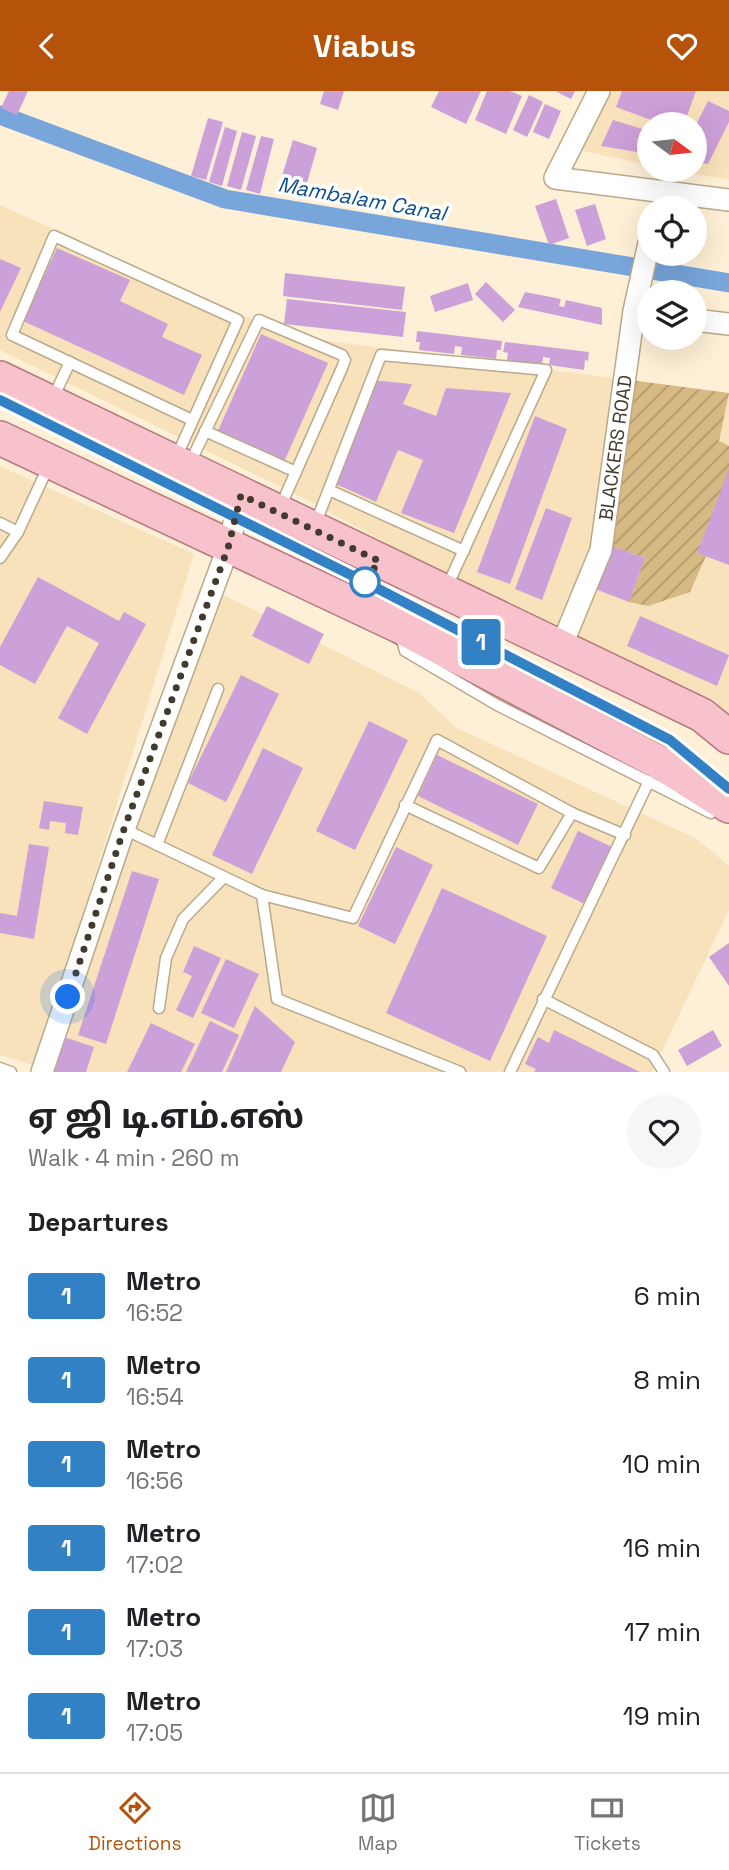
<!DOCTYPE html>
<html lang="en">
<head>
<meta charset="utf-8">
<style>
	body { margin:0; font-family:"Space Grotesk","Noto Sans Tamil",sans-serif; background:#f6f6f6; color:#202124; height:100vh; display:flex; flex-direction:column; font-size:26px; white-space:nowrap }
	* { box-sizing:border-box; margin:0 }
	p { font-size:23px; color:#757577 }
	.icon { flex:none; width:38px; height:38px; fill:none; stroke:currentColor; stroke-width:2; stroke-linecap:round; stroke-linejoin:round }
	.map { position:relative; height:981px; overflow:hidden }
	.drawer { display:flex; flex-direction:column; background:#fff; flex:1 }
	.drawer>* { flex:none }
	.badge { padding:0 14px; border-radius:5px; font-size:24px; line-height:46px }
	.needle { width:46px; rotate:105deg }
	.controls { position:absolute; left:637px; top:21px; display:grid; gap:14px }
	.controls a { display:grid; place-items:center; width:70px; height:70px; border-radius:50%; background:#fff; box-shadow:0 7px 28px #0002; font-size:35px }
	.you { position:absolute; width:35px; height:35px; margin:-18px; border:5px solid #fff; border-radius:50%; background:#1a73e8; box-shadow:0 0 0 10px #1a73e833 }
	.map>.badge { position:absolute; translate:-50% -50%; box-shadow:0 0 0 4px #fff }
	h2 { padding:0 28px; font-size:26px; line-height:63px }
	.round { display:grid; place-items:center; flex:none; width:74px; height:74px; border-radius:37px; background:#f6f6f6 }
	.overview { display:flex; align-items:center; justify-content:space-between; height:119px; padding:0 28px }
	h1 { font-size:33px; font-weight:700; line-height:52px }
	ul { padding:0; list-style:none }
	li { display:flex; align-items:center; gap:21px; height:84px; padding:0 28px }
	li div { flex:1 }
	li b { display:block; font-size:26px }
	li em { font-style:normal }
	li .badge { min-width:77px; font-weight:700; text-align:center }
	header { display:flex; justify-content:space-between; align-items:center; height:91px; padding:0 28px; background:#b45309; color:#fff; font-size:32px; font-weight:700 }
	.menu { display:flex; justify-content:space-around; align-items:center; height:98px; border-top:2px solid #e0e0e0; background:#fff; font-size:19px; color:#757577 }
	.menu a { display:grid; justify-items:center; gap:4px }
	.menu .on { color:#b45309 }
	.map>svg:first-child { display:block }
	.built { fill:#f8e2bb }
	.garden { fill:url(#garden-furrows) }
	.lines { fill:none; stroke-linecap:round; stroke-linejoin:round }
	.canal { stroke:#78a5da; stroke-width:19 }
	.building { fill:#cca0d8 }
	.lane-casing { stroke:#baa98a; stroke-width:13 }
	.street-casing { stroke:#baa98a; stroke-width:24 }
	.primary-casing { stroke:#b4787e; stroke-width:36 }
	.lane { stroke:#fff; stroke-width:10 }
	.street { stroke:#fff; stroke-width:21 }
	.primary { stroke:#f7c2cc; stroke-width:33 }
	.line-casing { stroke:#fff; stroke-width:16 }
	.line { stroke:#3281c4; stroke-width:10 }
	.walk { stroke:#413a2d; stroke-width:7; stroke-dasharray:0 12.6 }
	.stop-dot { fill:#fff; stroke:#3281c4; stroke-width:3.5 }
	.labels { text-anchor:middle; stroke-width:7; stroke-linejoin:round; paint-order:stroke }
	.street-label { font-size:19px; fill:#413a2d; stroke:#fefefe }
	.water-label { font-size:21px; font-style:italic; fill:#0c4e8d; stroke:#fefefe }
</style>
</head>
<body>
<header><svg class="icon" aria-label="back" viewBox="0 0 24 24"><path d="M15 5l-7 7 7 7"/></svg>Viabus<svg class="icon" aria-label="heart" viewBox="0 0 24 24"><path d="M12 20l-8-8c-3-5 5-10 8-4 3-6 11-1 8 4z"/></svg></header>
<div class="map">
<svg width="729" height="981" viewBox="0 0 729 981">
	<defs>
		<pattern id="garden-furrows" width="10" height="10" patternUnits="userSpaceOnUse" patternTransform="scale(1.75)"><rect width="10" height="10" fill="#d7ba83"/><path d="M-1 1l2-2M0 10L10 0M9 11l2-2" fill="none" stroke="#b0986c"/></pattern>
	</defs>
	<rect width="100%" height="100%" fill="#fef0d6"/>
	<g class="built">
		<path d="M601,0H729V89L673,79H695V33H649V74L573,58Z"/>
		<path d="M0,114L290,245L729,302V625L714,609L448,485L301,406L0,259Z"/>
		<path d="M0,375L194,463L36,975L0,964Z"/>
		<path d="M218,501L419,602L457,637L697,748L729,775V819L652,981H48Z"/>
	</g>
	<path class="garden" d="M630,289L729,302L719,350L729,355V382L697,462L706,465L690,501L648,515L629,511L645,467L606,453Z"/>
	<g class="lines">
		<path class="canal" d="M0,24L225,108L729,192"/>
	</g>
	<g class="building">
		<path d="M9,0H28L17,24L1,17Z"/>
		<path d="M324,0H344L338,19L320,13Z"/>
		<path d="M439,0H481L466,33L431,16Z"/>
		<path d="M487,0H510L522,5L506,43L475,29Z"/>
		<path d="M555,0H575L571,8Z"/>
		<path d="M622,0H696L684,33H662L616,16Z"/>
		<path d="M529,4L543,11L527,46L513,39Z"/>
		<path d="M708,10L729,20V31L708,73L695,71V36Z"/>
		<path d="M545,13L561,20L549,48L533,41Z"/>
		<path d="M208,27L223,31L206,89L191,85Z"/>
		<path d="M613,29L649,40V63L601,55Z"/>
		<path d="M225,36L237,40L222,95L209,91Z"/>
		<path d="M242,41L256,45L241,99L227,95Z"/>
		<path d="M261,45L274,48L260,103L246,99Z"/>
		<path d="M293,49L317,57L303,106L278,98Z"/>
		<path d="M556,108L569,147L549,154L535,115Z"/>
		<path d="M595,113L606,148L587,155L575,119Z"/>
		<path d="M57,157L130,189L120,210L168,233L162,246L202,264L184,304L23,230Z"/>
		<path d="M0,168L21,177L0,221Z"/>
		<path d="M285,182L405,196L402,219L283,205Z"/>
		<path d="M486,191L515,219L503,231L475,203Z"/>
		<path d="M468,192L473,209L435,221L430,205Z"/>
		<path d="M525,201L561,208L559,215L564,216L566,209L602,217V234L518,216Z"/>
		<path d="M287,208L406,221L403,246L284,233Z"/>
		<path d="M417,240L502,250L501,259H497L496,268L461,264L462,256L455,255L454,263L419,259L420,251H416Z"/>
		<path d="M261,243L328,272L284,371L217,342Z"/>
		<path d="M505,251L589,261L588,270L585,269L584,279L549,274L550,267L543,266L542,274L507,269L508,262L503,261Z"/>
		<path d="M371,289L412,293L403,313L436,325L446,297L511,302L454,442L401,422L423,369L398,359L376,411L329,390Z"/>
		<path d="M535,325L567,338L510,493L477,481Z"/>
		<path d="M729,378V474L697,462Z"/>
		<path d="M546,417L572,427L542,509L515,498Z"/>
		<path d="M606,453L645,467L629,511L590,496Z"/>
		<path d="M38,486L119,530L124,521L146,533L87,643L58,627L99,552L67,535L35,593L0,574V556Z"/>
		<path d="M267,515L324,543L309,573L252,545Z"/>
		<path d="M640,525L729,564L717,595L627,555Z"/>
		<path d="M241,584L279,603L226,711L188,692Z"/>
		<path d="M369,630L408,649L355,759L316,740Z"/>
		<path d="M263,657L303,677L252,783L212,764Z"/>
		<path d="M437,664L538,713L518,754L418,705Z"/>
		<path d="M44,710L83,716L78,744L65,742L66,732L50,730L49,739L39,737Z"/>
		<path d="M578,740L612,756L585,813L551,797Z"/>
		<path d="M29,753L49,756L34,848L0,842V822L17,825Z"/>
		<path d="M396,756L433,774L395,853L358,835Z"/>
		<path d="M132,780L159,788L106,953L78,944Z"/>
		<path d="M442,797L547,845L490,970L386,922Z"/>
		<path d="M729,852V895L709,866Z"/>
		<path d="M194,855L221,867L193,927L176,919L192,885L183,881Z"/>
		<path d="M226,868L259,883L234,937L201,922Z"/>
		<path d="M255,915L295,951L281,981H226Z"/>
		<path d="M210,930L239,944L222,981H186Z"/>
		<path d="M151,932L195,953L181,981H127Z"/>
		<path d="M554,939L640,981H534L536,978L525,973L538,946L549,952Z"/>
		<path d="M713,939L722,955L687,975L678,959Z"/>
		<path d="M64,946L94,956L86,981H53Z"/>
	</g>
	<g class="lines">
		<g class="lane-casing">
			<g id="lane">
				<path d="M53,307L70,271"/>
				<path d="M205,340L296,381"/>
				<path d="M175,369L238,229L54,145L12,244L192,329"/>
				<path d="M189,374L259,229L342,264L345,269L342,277L279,419"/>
				<path d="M329,399L464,460"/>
				<path d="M0,432L18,441"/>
				<path d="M315,434L381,264L546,279L446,498"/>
				<path d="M0,467L18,441L49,374"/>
				<path d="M401,545L405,560L497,614L711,722"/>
				<path d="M405,714L539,777L572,722L625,744"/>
				<path d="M124,738L262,804L353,827L437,649L572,722"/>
				<path d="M157,754L218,598"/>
				<path d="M262,804L277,908L460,981"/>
				<path d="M543,908L653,964L664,981"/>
				<path d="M159,917L166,867L183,828L224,786"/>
				<path d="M0,977L11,981"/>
				<path d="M510,981L649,690"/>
			</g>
		</g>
		<g class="street-casing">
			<g id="street">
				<path d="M599,0L555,87L729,109"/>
				<path d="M695,229L729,233"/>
				<path id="s1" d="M561,556L601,459L634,220L649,152"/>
				<path d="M42,981L124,738L228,457L241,404"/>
			</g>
		</g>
		<g class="primary-casing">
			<g id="primary">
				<path d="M0,287L702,624L729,646"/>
				<path d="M0,347L399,535L666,675L729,715"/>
			</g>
		</g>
		<use href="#lane" class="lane"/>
		<use href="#street" class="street"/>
		<use href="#primary" class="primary"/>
	</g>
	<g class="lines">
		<g class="line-casing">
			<path id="line" d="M0,309L365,491L670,649L729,698"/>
		</g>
		<use href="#line" class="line"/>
		<path class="walk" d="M68,906L124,738L228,457L241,404L379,470L365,491"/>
	</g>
	<circle class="stop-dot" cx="365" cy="491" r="14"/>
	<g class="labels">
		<g class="street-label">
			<text dy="7" stroke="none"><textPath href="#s1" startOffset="208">BLACKERS ROAD</textPath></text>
		</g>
		<g class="water-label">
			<text transform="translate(362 108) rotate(10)" y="7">Mambalam Canal</text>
		</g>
	</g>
</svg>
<div class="controls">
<a><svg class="needle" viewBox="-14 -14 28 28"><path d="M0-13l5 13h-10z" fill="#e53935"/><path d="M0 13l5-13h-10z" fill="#757577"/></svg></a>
<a><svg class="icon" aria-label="locate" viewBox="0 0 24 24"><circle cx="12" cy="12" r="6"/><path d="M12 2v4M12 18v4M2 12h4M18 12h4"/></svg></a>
<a><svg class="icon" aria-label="layers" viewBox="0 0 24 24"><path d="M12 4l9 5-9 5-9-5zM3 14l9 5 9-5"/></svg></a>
</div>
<div class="you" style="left:68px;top:906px"></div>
<b class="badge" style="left:481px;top:551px;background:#3281c4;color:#fff">1</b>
</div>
<section class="drawer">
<div class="overview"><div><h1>ஏ ஜி டி.எம்.எஸ்</h1><p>Walk · 4 min · 260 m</p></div><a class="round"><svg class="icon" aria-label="heart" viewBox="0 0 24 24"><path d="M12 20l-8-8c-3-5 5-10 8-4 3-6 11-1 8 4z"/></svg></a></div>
<h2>Departures</h2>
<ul>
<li><span class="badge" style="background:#3281c4;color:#fff">1</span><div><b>Metro</b><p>16:52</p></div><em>6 min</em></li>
<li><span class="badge" style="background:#3281c4;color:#fff">1</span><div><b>Metro</b><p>16:54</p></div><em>8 min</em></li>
<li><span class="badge" style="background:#3281c4;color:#fff">1</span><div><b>Metro</b><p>16:56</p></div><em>10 min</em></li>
<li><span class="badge" style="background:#3281c4;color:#fff">1</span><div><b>Metro</b><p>17:02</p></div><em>16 min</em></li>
<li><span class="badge" style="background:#3281c4;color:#fff">1</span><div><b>Metro</b><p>17:03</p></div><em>17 min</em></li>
<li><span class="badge" style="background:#3281c4;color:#fff">1</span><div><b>Metro</b><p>17:05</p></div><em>19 min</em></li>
</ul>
</section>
<nav class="menu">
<a class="on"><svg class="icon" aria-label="directions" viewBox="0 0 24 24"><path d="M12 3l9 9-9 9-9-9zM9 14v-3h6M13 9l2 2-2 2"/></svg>Directions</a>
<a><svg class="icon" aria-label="map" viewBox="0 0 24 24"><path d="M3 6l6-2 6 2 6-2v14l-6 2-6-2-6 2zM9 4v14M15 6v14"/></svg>Map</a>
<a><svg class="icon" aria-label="tickets" viewBox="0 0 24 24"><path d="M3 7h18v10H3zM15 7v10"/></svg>Tickets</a>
</nav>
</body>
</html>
